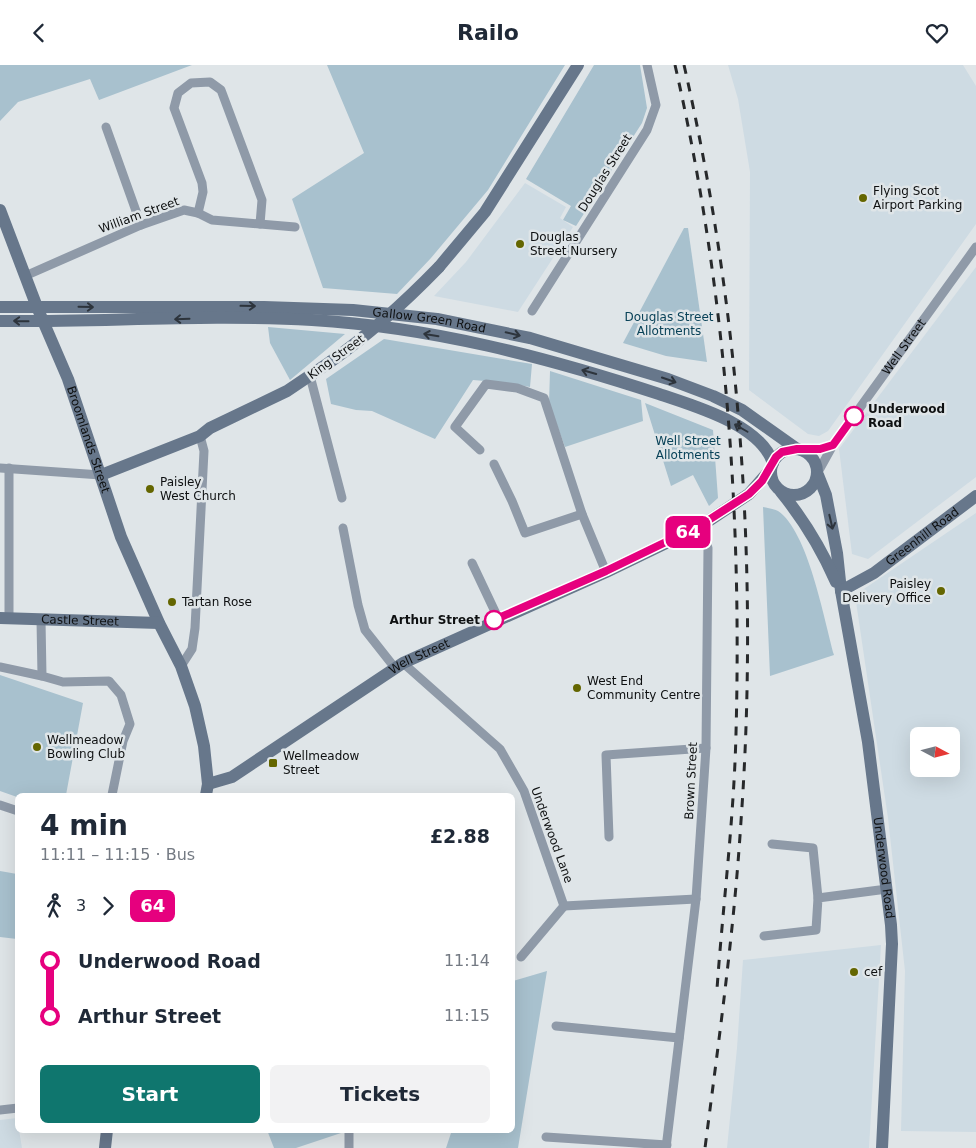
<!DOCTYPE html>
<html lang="en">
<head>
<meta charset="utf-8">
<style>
	body { margin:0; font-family:"DejaVu Sans",sans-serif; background:#f2f2f3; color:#1f2937; height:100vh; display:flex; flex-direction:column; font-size:19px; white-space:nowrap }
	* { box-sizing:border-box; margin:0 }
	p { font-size:16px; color:#747a83 }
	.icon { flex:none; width:28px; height:28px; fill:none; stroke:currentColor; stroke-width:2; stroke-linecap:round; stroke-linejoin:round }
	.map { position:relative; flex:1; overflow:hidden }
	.drawer { position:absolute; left:15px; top:728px; width:500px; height:340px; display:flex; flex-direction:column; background:#fff; border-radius:8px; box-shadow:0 5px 20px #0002 }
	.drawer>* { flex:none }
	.badge { padding:0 10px; border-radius:8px; font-size:18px; line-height:32px }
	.needle { width:32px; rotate:97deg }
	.buttons { position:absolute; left:910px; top:662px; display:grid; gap:10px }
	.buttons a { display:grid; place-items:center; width:50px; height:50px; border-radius:8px; background:#fff; box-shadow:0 5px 20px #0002; font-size:25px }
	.map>.badge { position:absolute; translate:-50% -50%; box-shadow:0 0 0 2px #fff }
	.legs { display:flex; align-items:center; gap:8px; height:55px; padding:0 25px; font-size:16px }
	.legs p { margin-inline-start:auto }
	.headline { display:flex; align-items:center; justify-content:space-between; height:85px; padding:0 25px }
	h1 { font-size:28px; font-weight:800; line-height:38px }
	.primary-button { display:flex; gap:10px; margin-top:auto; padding:10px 25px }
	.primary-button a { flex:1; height:58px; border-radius:8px; background:#0f766e; color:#fff; font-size:20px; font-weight:800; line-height:58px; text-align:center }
	.primary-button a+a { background:#f2f2f3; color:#1f2937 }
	ul { padding:0 25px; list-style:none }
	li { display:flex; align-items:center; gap:18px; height:55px; font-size:19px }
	li i { display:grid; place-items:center; width:8px; height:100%; margin:0 6px; background:currentColor }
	li i::after { content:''; width:12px; height:12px; margin:-6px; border:4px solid; border-radius:50%; background:#fff }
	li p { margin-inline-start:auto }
	li:first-child i { background:linear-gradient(#0000 50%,currentColor 0) }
	li:last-child i { background:linear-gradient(currentColor 50%,#0000 0) }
	header { display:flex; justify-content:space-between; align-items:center; height:65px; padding:0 25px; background:#fff; font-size:22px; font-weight:800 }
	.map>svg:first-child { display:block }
	.built { fill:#cedbe3; fill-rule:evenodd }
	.green { fill:#a8c1ce }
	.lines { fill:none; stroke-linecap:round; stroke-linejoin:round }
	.street { stroke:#8f9aa8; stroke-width:9 }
	.secondary { stroke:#67778b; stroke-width:12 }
	.rail { stroke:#27292b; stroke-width:3; stroke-dasharray:9 9; stroke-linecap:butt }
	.secondary-bridge { stroke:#67778b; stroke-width:12 }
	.oneway { stroke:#2d343c }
	.line-1-casing { stroke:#fff; stroke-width:11 }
	.line-1 { stroke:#e6007e; stroke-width:8 }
	.poi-dot { fill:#646600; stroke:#dfe5e8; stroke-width:2 }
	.stop-1-dot { fill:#fff; stroke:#e6007e; stroke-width:2.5 }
	.labels { text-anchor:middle; stroke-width:5; stroke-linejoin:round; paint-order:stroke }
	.street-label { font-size:12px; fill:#0e1011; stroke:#dfe5e8 }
	.poi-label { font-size:12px; fill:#0e1011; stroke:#dfe5e8; text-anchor:start }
	.park-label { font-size:12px; fill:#094258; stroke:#dfe5e8 }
	.stop-label { font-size:12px; font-weight:bold; fill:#0e1011; stroke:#dfe5e8; text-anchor:start }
</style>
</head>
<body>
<header><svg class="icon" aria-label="back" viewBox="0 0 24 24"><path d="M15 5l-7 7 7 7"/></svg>Railo<svg class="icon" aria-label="heart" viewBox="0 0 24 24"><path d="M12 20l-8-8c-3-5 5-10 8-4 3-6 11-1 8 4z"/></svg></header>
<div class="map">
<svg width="976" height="1083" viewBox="0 0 976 1083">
	<rect width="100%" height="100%" fill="#dfe5e8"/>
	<g class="built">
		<path d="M728,0H963L976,21V159L828,366L819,371L808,369L749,325L750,107L738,34Z"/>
		<path d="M525,118L566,142L560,153L573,162L518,247L434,231L466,197Z"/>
		<path d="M976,202V412L868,494L852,489L839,384Z"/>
		<path d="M976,448V1067L901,1066L905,906L888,753L855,530ZM951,671V704H919V671Z"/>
		<path d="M881,880L869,1083H727L737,983L743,895Z"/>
		<path d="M17,1053L22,1083H0V1055Z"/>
	</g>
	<g class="green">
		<path d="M0,0H192L99,35L90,14L18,37L0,56Z"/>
		<path d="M327,0H565L488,125L431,193L397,229L323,223L292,134L364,88Z"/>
		<path d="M594,0H640L647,43L642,58L576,161L563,155L571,141L526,114Z"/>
		<path d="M684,163H688L707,297L666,291L623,278Z"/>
		<path d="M268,262L345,269L290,315L270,278Z"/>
		<path d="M384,274L532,299L530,322L509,318L473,315L435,374L372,346L356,345L331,339L326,314Z"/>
		<path d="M550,306L641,335L643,356L565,382L549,338Z"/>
		<path d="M645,338L713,365L718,433L709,441L693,410L671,421Z"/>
		<path d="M763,442C767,443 774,444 778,446C808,466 824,554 834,590L770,611Z"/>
		<path d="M0,610L83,638L66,730H18L17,732L0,726Z"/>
		<path d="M0,806L17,809V874L0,872Z"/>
		<path d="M547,906L518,1083H446L452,1065H512L513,916Z"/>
		<path d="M267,1065H343L344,1067L296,1083H274Z"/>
	</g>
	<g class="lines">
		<g class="street">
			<path d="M106,62L141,160"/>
			<path d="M198,148L203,127L202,118L174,43L178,28L191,18L210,17L221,25L262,135L260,159"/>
			<path d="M25,211L141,160L184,145L198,148L212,155L295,162"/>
			<path d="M532,246L647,65L656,40L647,0"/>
			<path d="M310,311L342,433"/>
			<path d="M480,385L455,362L486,319L517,323L544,333L582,449L606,507"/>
			<path d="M803,385L820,384L833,380"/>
			<path d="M494,399L512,436L525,468L582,449"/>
			<path d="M0,403L101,410"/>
			<path d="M9,403V554"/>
			<path id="s1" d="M818,407L833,380L976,182"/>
			<path d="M343,463L358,540L365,565L395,603"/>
			<path d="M472,498L498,553"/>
			<path d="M41,555L42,611L63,617L109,616L121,630L130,659L123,676L112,730"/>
			<path d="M403,598L500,684L524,726L564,841L521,892"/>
			<path d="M181,601L192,584L195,563L204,386L200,371"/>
			<path d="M0,602L42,611"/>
			<path d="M0,740L18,746"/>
			<path d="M609,772L606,690L706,683"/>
			<path d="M772,779L813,783L818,833"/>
			<path d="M564,841L696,834"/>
			<path d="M764,871L816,865L818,833L887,824"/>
			<path d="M556,961L679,973"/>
			<path d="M0,1045L18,1043"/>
			<path d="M349,1065V1083"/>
			<path d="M546,1072L667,1080"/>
			<path d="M666,1083L696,834L706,683L708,483L701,461"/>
		</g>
		<g class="secondary">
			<path id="s2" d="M0,145L37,242L68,314L121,472L159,558L181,601L195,641L204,681L208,719L206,730"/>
			<path d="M439,202L485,147L578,0"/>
			<path id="s3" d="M0,242H264L353,245L437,254L530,273L668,314L713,331L742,345L797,384"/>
			<path d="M0,256C104,257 208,249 312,255C431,262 546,292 659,329C694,341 760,359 773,398"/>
			<circle cx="794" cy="407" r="23"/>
			<path d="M101,410L200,371L210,363L287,326L330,297"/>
			<path id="s4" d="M818,410L826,430L837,488L841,526L868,677L891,860L892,879L882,1083"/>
			<path d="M781,427C804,455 821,483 836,517"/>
			<path id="s5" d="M841,526L874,508L976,431"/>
			<path id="s6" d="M0,553L159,558"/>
			<path id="s7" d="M208,719L232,712L403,598L606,507L701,461L749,429L771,404"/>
			<path d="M105,1083L107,1065"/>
		</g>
		<g class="rail">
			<path d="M675,0C725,219 742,444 736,668C734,754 723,839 717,924"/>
			<path d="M684,0C740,245 759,505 741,756C734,866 719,974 705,1083"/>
		</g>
		<path class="secondary-bridge" d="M330,297C370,269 405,237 439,202"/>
	</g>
	<defs><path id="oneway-shaft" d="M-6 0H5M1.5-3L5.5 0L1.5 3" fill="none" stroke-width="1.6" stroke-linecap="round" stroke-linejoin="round" transform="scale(1.25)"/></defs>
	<g class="oneway">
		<use href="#oneway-shaft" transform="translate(248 241) rotate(1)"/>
		<use href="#oneway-shaft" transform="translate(86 242) rotate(1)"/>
		<use href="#oneway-shaft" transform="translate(182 254) rotate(178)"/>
		<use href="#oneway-shaft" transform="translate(21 256) rotate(-179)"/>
		<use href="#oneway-shaft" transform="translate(513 269) rotate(13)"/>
		<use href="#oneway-shaft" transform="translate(431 270) rotate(-171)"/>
		<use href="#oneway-shaft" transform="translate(589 307) rotate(-164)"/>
		<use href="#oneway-shaft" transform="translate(669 315) rotate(19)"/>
		<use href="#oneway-shaft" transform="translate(741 363) rotate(-150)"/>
		<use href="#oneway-shaft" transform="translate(831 457) rotate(77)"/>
	</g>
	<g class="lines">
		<g class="line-1-casing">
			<path id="line-1" d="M494,555L606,506L701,460L749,429L762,416L776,392L782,387L797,384H820L833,380L854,351"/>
		</g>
		<use href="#line-1" class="line-1"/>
	</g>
	<g class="poi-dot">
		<circle cx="863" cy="133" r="5"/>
		<circle cx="520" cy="179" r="5"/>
		<circle cx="150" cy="424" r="5"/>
		<circle cx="941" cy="526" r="5"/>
		<circle cx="172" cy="537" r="5"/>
		<circle cx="577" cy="623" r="5"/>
		<circle cx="37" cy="682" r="5"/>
		<rect x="268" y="693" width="10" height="10" rx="2.5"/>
		<circle cx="854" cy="907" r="5"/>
	</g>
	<g class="stop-1-dot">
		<circle cx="854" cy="351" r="9"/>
		<circle cx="494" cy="555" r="9"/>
	</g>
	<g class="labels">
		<g class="street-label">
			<text transform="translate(605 108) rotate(-58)" y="4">Douglas Street</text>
			<text transform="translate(139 150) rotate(-20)" y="4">William Street</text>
			<text dy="4" stroke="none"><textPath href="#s3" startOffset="430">Gallow Green Road</textPath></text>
			<text dy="4" stroke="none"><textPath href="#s1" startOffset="152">Well Street</textPath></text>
			<text transform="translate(336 292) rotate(-36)" y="4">King Street</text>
			<text dy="4" stroke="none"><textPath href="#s2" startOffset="246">Broomlands Street</textPath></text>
			<text dy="4" stroke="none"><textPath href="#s5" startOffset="98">Greenhill Road</textPath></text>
			<text dy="4" stroke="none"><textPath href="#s6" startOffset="80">Castle Street</textPath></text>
			<text dy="4" stroke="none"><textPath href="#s7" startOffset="248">Well Street</textPath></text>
			<text transform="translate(691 716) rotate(-87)" y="4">Brown Street</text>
			<text transform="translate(552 770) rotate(70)" y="4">Underwood Lane</text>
			<text dy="4" stroke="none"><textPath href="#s4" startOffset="399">Underwood Road</textPath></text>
		</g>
		<g class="poi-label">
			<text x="873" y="130">Flying Scot<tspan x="873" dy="14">Airport Parking</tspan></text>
			<text x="530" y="176">Douglas<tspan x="530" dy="14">Street Nursery</tspan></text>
			<text x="160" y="421">Paisley<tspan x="160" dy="14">West Church</tspan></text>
			<text x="931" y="523" text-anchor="end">Paisley<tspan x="931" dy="14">Delivery Office</tspan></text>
			<text x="182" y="541">Tartan Rose</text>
			<text x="587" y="620">West End<tspan x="587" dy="14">Community Centre</tspan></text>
			<text x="47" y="679">Wellmeadow<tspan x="47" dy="14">Bowling Club</tspan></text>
			<text x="283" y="695">Wellmeadow<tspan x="283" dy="14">Street</tspan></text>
			<text x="864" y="911">cef</text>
		</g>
		<g class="park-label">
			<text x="669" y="256">Douglas Street<tspan x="669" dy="14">Allotments</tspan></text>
			<text x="688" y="380">Well Street<tspan x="688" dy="14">Allotments</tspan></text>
		</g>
		<g class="stop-label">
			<text x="868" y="348">Underwood<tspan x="868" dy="14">Road</tspan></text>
			<text x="480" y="559" text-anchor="end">Arthur Street</text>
		</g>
	</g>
</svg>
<div class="buttons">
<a><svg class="needle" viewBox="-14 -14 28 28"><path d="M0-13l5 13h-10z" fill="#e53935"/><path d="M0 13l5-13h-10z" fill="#747a83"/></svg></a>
</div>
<b class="badge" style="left:688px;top:467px;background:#e6007e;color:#fff">64</b>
<section class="drawer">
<div class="headline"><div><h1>4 min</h1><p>11:11 – 11:15 · Bus</p></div><b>£2.88</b></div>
<div class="legs"><svg class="icon" aria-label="walk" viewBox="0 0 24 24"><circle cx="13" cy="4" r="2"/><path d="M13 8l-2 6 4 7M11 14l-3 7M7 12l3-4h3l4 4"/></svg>3<svg class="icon" aria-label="forward" viewBox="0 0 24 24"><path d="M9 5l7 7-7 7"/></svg><b class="badge" style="background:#e6007e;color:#fff">64</b></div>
<ul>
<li><i style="color:#e6007e"></i><b>Underwood Road</b><p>11:14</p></li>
<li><i style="color:#e6007e"></i><b>Arthur Street</b><p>11:15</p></li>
</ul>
<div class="primary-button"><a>Start</a><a>Tickets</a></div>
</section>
</div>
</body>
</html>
